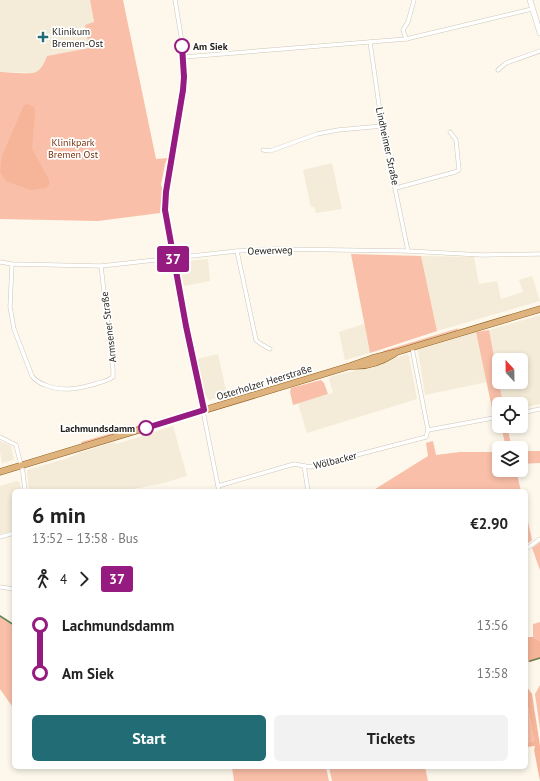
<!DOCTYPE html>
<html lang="en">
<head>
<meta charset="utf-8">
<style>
	body { margin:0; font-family:"PT Sans",sans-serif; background:#f2f2f2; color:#222; height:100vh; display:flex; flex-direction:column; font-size:15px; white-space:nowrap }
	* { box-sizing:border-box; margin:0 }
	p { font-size:13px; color:#767676 }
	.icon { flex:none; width:22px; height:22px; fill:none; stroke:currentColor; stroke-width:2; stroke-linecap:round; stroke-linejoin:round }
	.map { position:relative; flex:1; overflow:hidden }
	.details { position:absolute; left:12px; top:489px; width:516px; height:280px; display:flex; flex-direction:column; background:#fff; border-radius:6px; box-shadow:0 2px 6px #0003 }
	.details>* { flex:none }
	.badge { padding:0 8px; border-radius:3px; font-size:14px; line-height:26px }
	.needle { width:26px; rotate:338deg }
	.tools { position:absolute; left:492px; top:353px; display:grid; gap:8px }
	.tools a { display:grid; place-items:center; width:36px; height:36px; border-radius:6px; background:#fff; box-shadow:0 2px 6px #0003; font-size:20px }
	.map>.badge { position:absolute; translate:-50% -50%; box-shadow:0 0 0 2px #fff }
	.legs { display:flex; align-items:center; gap:6px; height:44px; padding:0 20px; font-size:13px }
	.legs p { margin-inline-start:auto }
	.summary { display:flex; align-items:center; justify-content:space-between; height:68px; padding:0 20px }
	h1 { font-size:22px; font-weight:700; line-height:30px }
	.primary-button { display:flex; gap:8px; margin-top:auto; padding:8px 20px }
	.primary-button a { flex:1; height:46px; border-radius:6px; background:#226d75; color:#fff; font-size:16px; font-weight:700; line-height:46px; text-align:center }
	.primary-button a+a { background:#f2f2f2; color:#222 }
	ul { padding:0 20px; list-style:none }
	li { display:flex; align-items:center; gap:14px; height:48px; font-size:15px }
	li i { display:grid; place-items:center; width:6px; height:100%; margin:0 5px; background:currentColor }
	li i::after { content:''; width:10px; height:10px; margin:-5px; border:3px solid; border-radius:50%; background:#fff }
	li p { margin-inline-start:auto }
	li:first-child i { background:linear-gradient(#0000 50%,currentColor 0) }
	li:last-child i { background:linear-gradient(currentColor 50%,#0000 0) }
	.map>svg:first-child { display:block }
	.built { fill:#f4ecd8; fill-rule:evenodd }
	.green { fill:#f9bfa8 }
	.forest { fill:#f6b499 }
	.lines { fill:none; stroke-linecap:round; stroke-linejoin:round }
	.stream { stroke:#648351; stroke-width:1.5 }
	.minor-casing { stroke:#ccc7ba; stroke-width:4.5 }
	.secondary-casing { stroke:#ccc7ba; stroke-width:6 }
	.primary-casing { stroke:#905f23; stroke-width:7 }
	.minor { stroke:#fff; stroke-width:3.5 }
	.secondary { stroke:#fff; stroke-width:5 }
	.primary { stroke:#dfb37d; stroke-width:6 }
	.line-1-casing { stroke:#fff; stroke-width:9 }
	.line-1 { stroke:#951b81; stroke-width:6 }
	.poi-dot { fill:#226d75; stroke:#fff; stroke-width:1.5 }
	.stop-1-dot { fill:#fff; stroke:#951b81; stroke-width:2 }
	.labels { text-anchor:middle; stroke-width:3.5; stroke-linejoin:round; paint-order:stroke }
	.poi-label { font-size:10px; fill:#24231e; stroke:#fff; text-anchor:start }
	.stop-label { font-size:10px; font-weight:bold; fill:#24231e; stroke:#fff; text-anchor:start }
	.park-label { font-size:10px; fill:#7a3210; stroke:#fff }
	.street-label { font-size:10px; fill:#24231e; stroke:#fff }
</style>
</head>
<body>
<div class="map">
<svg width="540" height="781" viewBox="0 0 540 781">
	<rect width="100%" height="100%" fill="#fdf8eb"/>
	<g class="built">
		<path d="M0,0H90L94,23L85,25L89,48L47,56L42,67L37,72L32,73L0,72Z"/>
		<path d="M332,163L342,209L316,213L314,207H311L303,170Z"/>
		<path d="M421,256L474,257L479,284L497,281L501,299L523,292L519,280L532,276L540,301L437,331Z"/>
		<path d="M208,259L210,281L184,286L179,262Z"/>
		<path d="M540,315V404L521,408V404H503L489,330ZM499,360H521V382H499Z"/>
		<path d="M364,324L370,353L345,360L339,332Z"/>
		<path d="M476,332L487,382L425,395L418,350Z"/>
		<path d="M218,354L227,395L210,400L208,399L204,392L197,359Z"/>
		<path d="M407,354L409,356L417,399L307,433L298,403L333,393L329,379L330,377L344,373L368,368Z"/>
		<path d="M173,426L187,476L164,483L133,489V491H29L27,470L68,458L79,453L114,442L116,444Z"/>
		<path d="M0,441L11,446L14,460L2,463L0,452Z"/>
		<path d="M17,481L20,483L21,491H14V530L0,534V486Z"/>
	</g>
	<g class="green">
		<path d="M90,0H123L156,159L168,158L165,164L161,185L163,189L160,213L98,221L0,219V72C9,72 29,75 36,72C42,69 45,61 47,56L89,48L85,25L94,22Z"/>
		<path d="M351,254L421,256L437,331L370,353Z"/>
		<path d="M459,328L457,330L384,353L383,351Z"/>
		<path d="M489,330L503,404H499V412L493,413L476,332Z"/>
		<path d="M321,380L324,383L328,394L293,405L290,392L291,388Z"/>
		<path d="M144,424L145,425L82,444L81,442Z"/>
		<path d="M501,426H507L512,448H506Z"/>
		<path d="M433,441L436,455L460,452H499V470H516L521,491H372L428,456L426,443Z"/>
		<path d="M521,451H540V463L521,464Z"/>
		<path d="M526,513L532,540L526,545Z"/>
		<path d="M540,542V570L532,548Z"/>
		<path d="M0,617L14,626V709L0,689Z"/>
		<path d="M540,622V641L533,637V624Z"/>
		<path d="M540,685V729L535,694Z"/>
		<path d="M526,696L534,741L526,743Z"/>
		<path d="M232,767H326L329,781H234Z"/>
		<path d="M329,767H425L428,781H332Z"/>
	</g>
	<g class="forest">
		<path d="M28,104L34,107L35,111L32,149L49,180V185L46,188L31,190L6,181L0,172L2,156L24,105Z"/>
		<path d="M526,637H533L540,641V659L526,663Z"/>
		<path d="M526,679L527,687L532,694L540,746V781L534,750L535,746L526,747V743L534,741L526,696Z"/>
	</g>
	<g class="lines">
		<g class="stream">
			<path d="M0,616L14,625"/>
			<path d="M530,661L540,658"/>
		</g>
		<g class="minor-casing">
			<g id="minor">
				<path d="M175,0L183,48L184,77L182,100L166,192L165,218L186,326L219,491"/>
				<path d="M406,39L403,30L408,22L414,0"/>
				<path d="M370,42L382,126L408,251"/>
				<path d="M184,57L406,39L532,9"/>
				<path d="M498,70L506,63L540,51"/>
				<path d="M263,150L270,151L317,134L338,130L382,126"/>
				<path d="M396,188L455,172L459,170L456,140L450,132"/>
				<path d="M237,251L256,340L261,344L270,349"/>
				<path d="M0,262L12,264L101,266L237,251L276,249L408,251L482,255L540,254"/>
				<path d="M12,264L10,307L14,329L32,376C36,381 39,383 45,385C63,392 77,389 95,384C101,382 108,381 113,377V369L101,266"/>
				<path d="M521,413L540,409"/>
				<path d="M428,430L499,417"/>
				<path d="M0,437L16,445L23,473L25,491"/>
				<path d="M304,465L308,491"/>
				<path d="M218,486L294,464L310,467L314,466L426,437L428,430L412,348"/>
				<path d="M0,537L14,533"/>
				<path d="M526,549L540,539"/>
				<path d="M0,587L14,589"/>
			</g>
		</g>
		<g class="secondary-casing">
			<path id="secondary" d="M530,0L540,33"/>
		</g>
		<g class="primary-casing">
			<g id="primary">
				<path d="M352,366C367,367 381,362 394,354"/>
				<path d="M0,472L350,366L373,358L397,352L540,309"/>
			</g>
		</g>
		<use href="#minor" class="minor"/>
		<use href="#secondary" class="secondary"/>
		<use href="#primary" class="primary"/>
	</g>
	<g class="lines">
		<g class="line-1-casing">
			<path id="line-1" d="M146,428L204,410L186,326L165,210L166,192L183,90L184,77L182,46"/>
		</g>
		<use href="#line-1" class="line-1"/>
	</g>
	<path class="poi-dot" d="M41 31h4v4h4v4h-4v4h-4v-4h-4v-4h4z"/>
	<g class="stop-1-dot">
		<circle cx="182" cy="46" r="7"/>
		<circle cx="146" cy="428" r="7"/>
	</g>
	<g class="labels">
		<g class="poi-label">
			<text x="52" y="35">Klinikum<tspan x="52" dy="12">Bremen-Ost</tspan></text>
		</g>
		<g class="stop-label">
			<text x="193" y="50">Am Siek</text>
			<text x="135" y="432" text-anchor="end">Lachmundsdamm</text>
		</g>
		<g class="park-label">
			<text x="73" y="146">Klinikpark<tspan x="73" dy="12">Bremen Ost</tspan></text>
		</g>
		<g class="street-label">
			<text transform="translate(388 146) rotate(78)" y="4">Lindheimer Straße</text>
			<text transform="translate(270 250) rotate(-2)" y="4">Oewerweg</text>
			<text transform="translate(108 327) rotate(-97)" y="4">Armsener Straße</text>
			<text transform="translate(264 382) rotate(-17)" y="4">Osterholzer Heerstraße</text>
			<text transform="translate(335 460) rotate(-14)" y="4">Wölbacker</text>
		</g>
	</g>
</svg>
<div class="tools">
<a><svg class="needle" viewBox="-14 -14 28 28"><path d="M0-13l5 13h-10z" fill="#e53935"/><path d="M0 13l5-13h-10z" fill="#767676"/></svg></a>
<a><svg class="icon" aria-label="locate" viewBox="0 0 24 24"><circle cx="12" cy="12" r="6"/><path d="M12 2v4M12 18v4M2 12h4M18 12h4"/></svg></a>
<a><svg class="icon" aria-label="layers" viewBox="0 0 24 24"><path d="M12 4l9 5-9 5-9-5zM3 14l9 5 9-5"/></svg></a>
</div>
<b class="badge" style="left:173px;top:259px;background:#951b81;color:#fff">37</b>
<section class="details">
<div class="summary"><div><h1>6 min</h1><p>13:52 – 13:58 · Bus</p></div><b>€2.90</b></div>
<div class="legs"><svg class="icon" aria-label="walk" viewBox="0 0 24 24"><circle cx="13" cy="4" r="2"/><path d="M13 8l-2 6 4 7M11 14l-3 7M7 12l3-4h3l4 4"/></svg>4<svg class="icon" aria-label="forward" viewBox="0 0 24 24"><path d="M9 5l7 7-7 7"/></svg><b class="badge" style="background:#951b81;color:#fff">37</b></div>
<ul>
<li><i style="color:#951b81"></i><b>Lachmundsdamm</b><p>13:56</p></li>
<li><i style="color:#951b81"></i><b>Am Siek</b><p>13:58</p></li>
</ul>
<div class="primary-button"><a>Start</a><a>Tickets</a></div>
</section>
</div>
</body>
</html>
